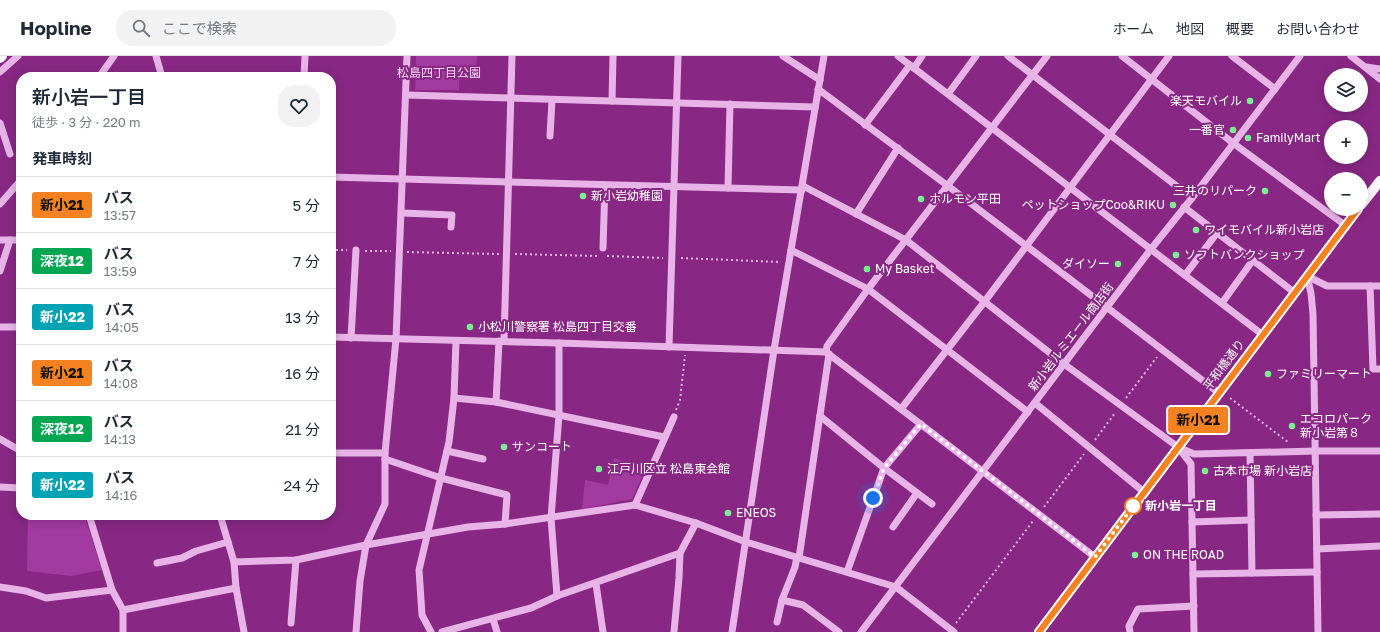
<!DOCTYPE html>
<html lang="ja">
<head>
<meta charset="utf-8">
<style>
	body { margin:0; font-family:"Golos Text","Noto Sans JP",sans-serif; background:#f2f2f3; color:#1f2937; height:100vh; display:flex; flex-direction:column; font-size:15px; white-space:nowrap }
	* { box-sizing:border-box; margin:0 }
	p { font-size:13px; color:#747a83 }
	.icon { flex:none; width:22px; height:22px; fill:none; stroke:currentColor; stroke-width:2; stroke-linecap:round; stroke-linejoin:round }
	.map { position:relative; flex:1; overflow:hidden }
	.drawer { position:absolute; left:16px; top:16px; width:320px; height:448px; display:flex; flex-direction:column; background:#fff; border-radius:16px; box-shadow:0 2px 10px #0003 }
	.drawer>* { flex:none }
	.badge { padding:0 8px; border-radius:3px; font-size:14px; line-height:26px }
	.buttons { position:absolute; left:1324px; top:12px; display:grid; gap:8px }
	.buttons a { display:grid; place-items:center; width:44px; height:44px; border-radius:50%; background:#fff; box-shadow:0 2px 10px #0003; font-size:20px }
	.you { position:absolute; width:20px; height:20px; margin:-10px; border:3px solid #fff; border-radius:50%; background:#1a73e8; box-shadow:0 0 0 6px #1a73e833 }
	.map>.badge { position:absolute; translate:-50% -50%; box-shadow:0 0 0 2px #fff }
	h2 { padding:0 16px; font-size:15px; line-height:36px }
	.round { display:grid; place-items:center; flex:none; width:42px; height:42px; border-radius:16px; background:#f2f2f3 }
	.head { display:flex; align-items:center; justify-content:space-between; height:68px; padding:0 16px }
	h1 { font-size:19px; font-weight:600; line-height:30px }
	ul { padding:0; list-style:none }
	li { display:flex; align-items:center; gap:12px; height:56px; padding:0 16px; border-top:1px solid #e0e1e3 }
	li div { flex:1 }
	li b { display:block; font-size:15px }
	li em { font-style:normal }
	li .badge { min-width:44px; font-weight:700; text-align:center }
	header { display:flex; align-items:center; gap:24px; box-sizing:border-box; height:56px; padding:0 20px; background:#fff; border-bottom:1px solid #e0e1e3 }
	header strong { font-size:19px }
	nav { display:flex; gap:22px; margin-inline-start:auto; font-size:14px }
	.search { width:280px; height:36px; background:#f2f2f3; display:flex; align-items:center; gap:10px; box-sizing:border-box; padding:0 14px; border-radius:16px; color:#747a83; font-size:15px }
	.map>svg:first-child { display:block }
	.green { fill:#a33aa0 }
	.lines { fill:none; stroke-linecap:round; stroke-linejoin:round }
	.path { stroke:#e8b4e7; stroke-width:2; stroke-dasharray:2 3; stroke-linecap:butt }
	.minor { stroke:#e8b4e7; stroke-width:7 }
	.major { stroke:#fef7fd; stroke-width:10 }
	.line-casing { stroke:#fff; stroke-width:9 }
	.line { stroke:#f58220; stroke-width:6 }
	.walk { stroke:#fff; stroke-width:4; stroke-dasharray:0 7.2 }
	.poi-dot { fill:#7af091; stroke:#882884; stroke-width:1.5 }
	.stop-dot { fill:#fff; stroke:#f58220; stroke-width:2 }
	.labels { text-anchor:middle; stroke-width:4; stroke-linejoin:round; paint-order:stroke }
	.park-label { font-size:12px; fill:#f7d8f6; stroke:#882884 }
	.poi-label { font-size:12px; fill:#fff; stroke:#882884; text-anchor:start }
	.street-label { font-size:12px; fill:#fff; stroke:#882884 }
	.stop-label { font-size:12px; font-weight:bold; fill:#fff; stroke:#882884; text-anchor:start }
</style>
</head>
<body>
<header>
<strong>Hopline</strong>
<div class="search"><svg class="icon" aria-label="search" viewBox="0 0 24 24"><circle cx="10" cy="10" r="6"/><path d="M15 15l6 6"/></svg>ここで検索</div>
<nav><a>ホーム</a><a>地図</a><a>概要</a><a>お問い合わせ</a></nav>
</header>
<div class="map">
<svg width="1380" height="576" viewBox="0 0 1380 576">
	<rect width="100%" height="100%" fill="#882884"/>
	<g class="green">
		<path d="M416,0H477L476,12L459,11V34H415Z"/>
		<path d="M614,402L646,412L632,443L582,453L585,424L608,429Z"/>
		<path d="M28,459H84L102,514L71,520L27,515Z"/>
	</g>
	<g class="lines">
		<g class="path">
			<path d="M331,194H347"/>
			<path d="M365,195H391"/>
			<path d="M407,196L499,198"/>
			<path d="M515,198L599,200"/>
			<path d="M607,200L663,202"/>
			<path d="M681,202L781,206"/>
			<path d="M1126,342L1157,301"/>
			<path d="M1230,342L1288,386"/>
			<path d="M676,354L680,344L685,299"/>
			<path d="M1095,384L1115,357"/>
			<path d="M1044,451L1084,398"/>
			<path d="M956,567L1033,465"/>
		</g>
		<g class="minor">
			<path d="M156,0L162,21"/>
			<path d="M783,0L820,24"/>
			<path d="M898,0L1263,279"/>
			<path d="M1008,0L1192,142"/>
			<path d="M1122,0L1233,87L1345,169"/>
			<path d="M1232,0L1275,33"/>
			<path d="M1351,0L1380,23"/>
			<path d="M1366,11L1380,13"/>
			<path d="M914,12L922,0"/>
			<path d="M0,16L18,0"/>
			<path d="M99,21L114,0"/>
			<path d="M304,21L305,0"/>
			<path d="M818,33L948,130L1219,337"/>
			<path d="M948,38L976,0"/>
			<path d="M406,39L815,51"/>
			<path d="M612,45L613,0"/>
			<path d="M0,67L10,98"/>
			<path d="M865,69L910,9"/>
			<path d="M550,80L552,44"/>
			<path d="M331,121L802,134"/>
			<path d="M803,130L906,184L1064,308L1178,391L1191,408L1194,576"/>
			<path d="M728,132L730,48"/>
			<path d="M0,148L21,124"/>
			<path d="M1184,151L1295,237"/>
			<path d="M402,157L452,159L451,171"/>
			<path d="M856,158L898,92"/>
			<path d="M0,184H10L0,215"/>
			<path d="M10,184H21"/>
			<path d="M603,192L605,129"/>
			<path d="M791,194L868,233L1028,356"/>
			<path d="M1185,219L1217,177"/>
			<path d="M1307,220L1311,237L1313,258L1318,576"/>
			<path d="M1307,220L1327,230H1380"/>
			<path d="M1370,230L1373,313H1380"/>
			<path d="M1222,247L1253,204"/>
			<path d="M0,271H21"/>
			<path d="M331,281L559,287L826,296L1095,501"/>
			<path d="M351,282L356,194"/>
			<path d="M504,285L512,0"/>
			<path d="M669,291L678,0"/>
			<path d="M826,296L827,290L868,233L1047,0"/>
			<path d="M454,342L496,346L664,381"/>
			<path d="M496,346L499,285"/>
			<path d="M1035,347L1144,436"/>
			<path d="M901,353L985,245L1169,0"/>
			<path d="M820,360L884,412L932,448"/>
			<path d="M0,383L21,395"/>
			<path d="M1180,392L1194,398L1316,395H1380"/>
			<path d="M447,395L483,403"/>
			<path d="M331,397H385"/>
			<path d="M1250,397L1252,517"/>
			<path d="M385,403L441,422L507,439L505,468"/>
			<path d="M0,431L21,432"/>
			<path d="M635,449L674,361"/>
			<path d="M89,459L112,534L123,554V576"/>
			<path d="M220,459L234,506L236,532L244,576"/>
			<path d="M1316,459L1380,458"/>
			<path d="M1192,466L1251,464"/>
			<path d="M893,471L917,437"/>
			<path d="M1317,493L1380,490"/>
			<path d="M799,502L829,298"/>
			<path d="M234,506L296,504L366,489L468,471L505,468L635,449L696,467L746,486L896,531L954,576"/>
			<path d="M157,507L182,502L196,495L228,486"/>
			<path d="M847,516L884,412L921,368"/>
			<path d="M1193,518L1317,516"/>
			<path d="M596,528L603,576"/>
			<path d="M0,531L26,535L46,542L112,534"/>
			<path d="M557,540L551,462L559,359V287"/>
			<path d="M782,544L803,549L839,576"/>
			<path d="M123,554L236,532"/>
			<path d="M493,563L497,576"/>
			<path d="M777,566L782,544L795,511L797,501"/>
			<path d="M291,567L296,504"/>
			<path d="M356,576L360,525L366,489L385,448V397L396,283L407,0"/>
			<path d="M431,576L422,559L419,514L449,386L454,342L456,285"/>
			<path d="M442,576L531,552L557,540L680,497"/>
			<path d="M674,576L679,522L680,497L696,467"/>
			<path d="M732,576L774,294L824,0"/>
			<path d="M861,576L1151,193L1192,142L1300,0"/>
			<path d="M1130,576L1129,570L1138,553L1194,550"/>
		</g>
		<g class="major">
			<path d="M0,2L2,0"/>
			<path d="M1361,149L1380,125"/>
			<path d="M1039,576L1358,153"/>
		</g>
	</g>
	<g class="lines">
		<g class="line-casing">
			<path id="line" d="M1039,576L1358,153"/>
		</g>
		<use href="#line" class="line"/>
		<path class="walk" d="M873,442L884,412L921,368L1095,501L1135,448L1133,450"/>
	</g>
	<g class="poi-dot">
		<circle cx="1250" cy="45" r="4"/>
		<circle cx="1233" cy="74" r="4"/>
		<circle cx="1248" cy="82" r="4"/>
		<circle cx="1265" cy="135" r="4"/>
		<circle cx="583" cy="140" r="4"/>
		<circle cx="921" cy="143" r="4"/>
		<circle cx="1173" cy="149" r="4"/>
		<circle cx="1196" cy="174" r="4"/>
		<circle cx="1176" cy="199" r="4"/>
		<circle cx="1118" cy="208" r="4"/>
		<circle cx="867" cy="213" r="4"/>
		<circle cx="470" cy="271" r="4"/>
		<circle cx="1268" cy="318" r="4"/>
		<circle cx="1292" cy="370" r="4"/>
		<circle cx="504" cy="391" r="4"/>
		<circle cx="599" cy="413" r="4"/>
		<circle cx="1205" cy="415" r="4"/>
		<circle cx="728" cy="457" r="4"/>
		<circle cx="1135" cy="499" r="4"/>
	</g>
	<circle class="stop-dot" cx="1133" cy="450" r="8"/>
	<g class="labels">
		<g class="park-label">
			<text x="439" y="21">松島四丁目公園</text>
		</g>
		<g class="poi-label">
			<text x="1242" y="49" text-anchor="end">楽天モバイル</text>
			<text x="1225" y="78" text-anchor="end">一番官</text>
			<text x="1256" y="86">FamilyMart</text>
			<text x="1257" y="139" text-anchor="end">三井のリパーク</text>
			<text x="591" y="144">新小岩幼稚園</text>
			<text x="929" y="147">ホルモン平田</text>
			<text x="1165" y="153" text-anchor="end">ペットショップCoo&amp;RIKU</text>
			<text x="1204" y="178">ワイモバイル新小岩店</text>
			<text x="1184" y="203">ソフトバンクショップ</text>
			<text x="1110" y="212" text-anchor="end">ダイソー</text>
			<text x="875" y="217">My Basket</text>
			<text x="478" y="275">小松川警察署 松島四丁目交番</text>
			<text x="1276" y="322">ファミリーマート</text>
			<text x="1300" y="367">エコロパーク<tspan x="1300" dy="14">新小岩第８</tspan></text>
			<text x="512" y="395">サンコート</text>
			<text x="607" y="417">江戸川区立 松島東会館</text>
			<text x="1213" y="419">古本市場 新小岩店</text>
			<text x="736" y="461">ENEOS</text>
			<text x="1143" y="503">ON THE ROAD</text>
		</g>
		<g class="street-label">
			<text transform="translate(1071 281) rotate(-53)" y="4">新小岩ルミエール商店街</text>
			<text transform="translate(1224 309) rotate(-53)" y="4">平和橋通り</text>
		</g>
		<g class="stop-label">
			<text x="1145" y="454">新小岩一丁目</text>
		</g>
	</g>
</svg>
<div class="buttons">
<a><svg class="icon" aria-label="layers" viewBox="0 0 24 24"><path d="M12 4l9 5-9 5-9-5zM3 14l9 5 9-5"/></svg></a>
<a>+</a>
<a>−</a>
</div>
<div class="you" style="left:873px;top:442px"></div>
<b class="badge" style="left:1198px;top:364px;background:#f58220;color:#111">新小21</b>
<section class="drawer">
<div class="head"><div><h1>新小岩一丁目</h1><p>徒歩 · 3 分 · 220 m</p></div><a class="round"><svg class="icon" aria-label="heart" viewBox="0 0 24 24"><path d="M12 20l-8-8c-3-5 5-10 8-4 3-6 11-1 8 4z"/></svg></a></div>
<h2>発車時刻</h2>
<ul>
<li><span class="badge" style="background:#f58220;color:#111">新小21</span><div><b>バス</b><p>13:57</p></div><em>5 分</em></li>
<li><span class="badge" style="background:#00a651;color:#fff">深夜12</span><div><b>バス</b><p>13:59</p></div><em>7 分</em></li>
<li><span class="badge" style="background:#00a3b4;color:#fff">新小22</span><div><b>バス</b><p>14:05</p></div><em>13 分</em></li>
<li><span class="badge" style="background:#f58220;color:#111">新小21</span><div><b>バス</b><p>14:08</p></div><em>16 分</em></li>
<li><span class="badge" style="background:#00a651;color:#fff">深夜12</span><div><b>バス</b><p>14:13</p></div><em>21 分</em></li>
<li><span class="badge" style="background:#00a3b4;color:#fff">新小22</span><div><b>バス</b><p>14:16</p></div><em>24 分</em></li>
</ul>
</section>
</div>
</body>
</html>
